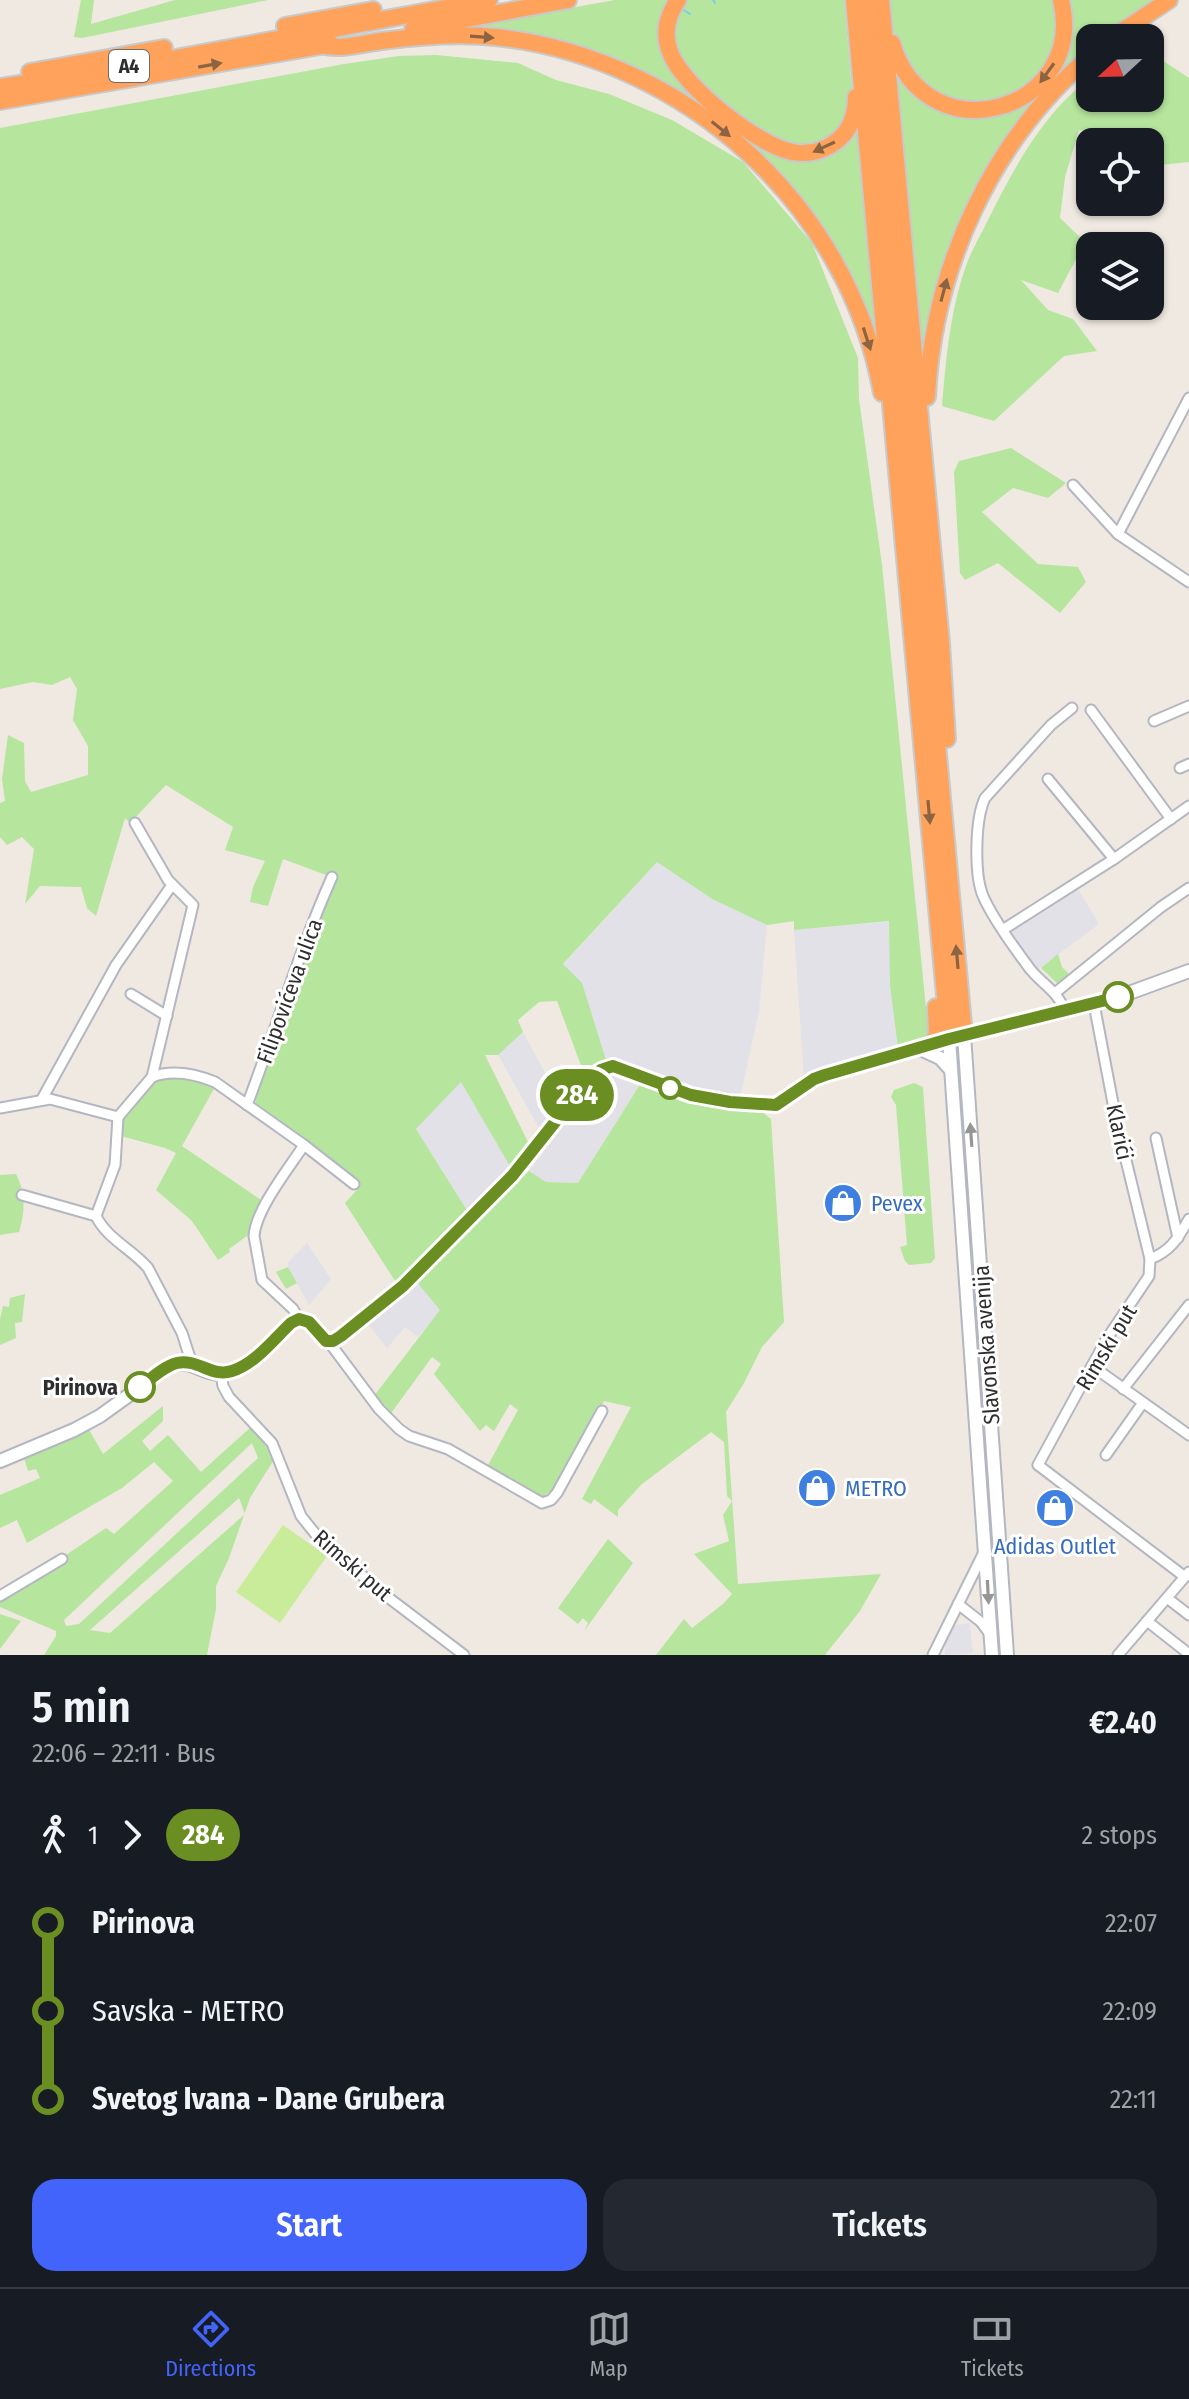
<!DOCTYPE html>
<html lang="en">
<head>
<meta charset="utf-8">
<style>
	body { margin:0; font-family:"Fira Sans Condensed",sans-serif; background:#242831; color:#f1f3f6; height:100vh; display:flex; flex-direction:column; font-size:30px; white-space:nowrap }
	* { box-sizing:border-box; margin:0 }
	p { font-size:26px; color:#9ea1a6 }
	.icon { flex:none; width:44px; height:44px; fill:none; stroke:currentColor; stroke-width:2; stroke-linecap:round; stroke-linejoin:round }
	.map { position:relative; height:1655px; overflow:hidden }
	.side { display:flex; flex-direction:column; background:#171b24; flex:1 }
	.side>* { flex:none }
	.badge { padding:0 16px; border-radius:26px; font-size:28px; line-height:52px }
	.needle { width:52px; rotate:248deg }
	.controls { position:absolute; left:1076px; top:24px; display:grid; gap:16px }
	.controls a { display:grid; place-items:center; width:88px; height:88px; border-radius:16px; background:#171b24; box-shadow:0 2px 6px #0004; font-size:40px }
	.map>.badge { position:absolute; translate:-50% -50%; box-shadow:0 0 0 4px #fff }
	.legs { display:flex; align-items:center; gap:12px; height:88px; padding:0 32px; font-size:26px }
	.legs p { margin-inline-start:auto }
	.overview { display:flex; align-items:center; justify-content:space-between; height:136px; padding:0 32px }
	h1 { font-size:44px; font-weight:600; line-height:60px }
	.action { display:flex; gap:16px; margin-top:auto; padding:16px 32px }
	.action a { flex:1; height:92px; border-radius:24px; background:#4264fb; color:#fff; font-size:32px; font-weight:600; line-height:92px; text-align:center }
	.action a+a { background:#242831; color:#f1f3f6 }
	ul { padding:0 32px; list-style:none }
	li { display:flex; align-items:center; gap:28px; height:88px; font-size:30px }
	li i { display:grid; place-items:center; width:12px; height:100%; margin:0 10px; background:currentColor }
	li i::after { content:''; width:20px; height:20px; margin:-10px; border:6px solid; border-radius:50%; background:#171b24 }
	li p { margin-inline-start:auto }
	li:first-child i { background:linear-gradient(#0000 50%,currentColor 0) }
	li:last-child i { background:linear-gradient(currentColor 50%,#0000 0) }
	.tabs { display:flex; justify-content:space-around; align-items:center; height:112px; border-top:2px solid #363941; background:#171b24; font-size:22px; color:#9ea1a6 }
	.tabs a { display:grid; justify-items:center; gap:4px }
	.tabs .current { color:#4264fb }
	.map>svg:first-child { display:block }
	.industrial { fill:#e3e1e8 }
	.green { fill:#b6e59e; fill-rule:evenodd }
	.pitch { fill:#c9ec9a }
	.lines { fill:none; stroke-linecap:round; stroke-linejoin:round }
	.stream { stroke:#75cff0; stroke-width:2 }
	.street-casing { stroke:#b4b7c1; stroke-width:13 }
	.secondary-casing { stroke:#b4b7c1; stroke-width:16 }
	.highway-casing { stroke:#c9c9c9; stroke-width:20 }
	.street { stroke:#fff; stroke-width:9 }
	.secondary { stroke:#fff; stroke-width:12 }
	.highway { stroke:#ffa35c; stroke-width:16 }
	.oneway { fill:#8c6343 }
	.oneway2 { fill:#969696 }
	.line-1-casing { stroke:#fff; stroke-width:18 }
	.line-1 { stroke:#6b8e23; stroke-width:12 }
	.stop-1-dot { fill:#fff; stroke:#6b8e23; stroke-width:4 }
	.labels { text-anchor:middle; stroke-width:6; stroke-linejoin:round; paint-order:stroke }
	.shield { fill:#fff; stroke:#6d6d6d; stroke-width:2 }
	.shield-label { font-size:20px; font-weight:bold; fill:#2e2e2e }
	.street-label { font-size:22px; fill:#2e2e2e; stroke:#fff }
	.shop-label { font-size:22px; fill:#366cbe; stroke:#fff; text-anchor:start }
	.stop-label { font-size:22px; font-weight:bold; fill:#2e2e2e; stroke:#fff; text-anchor:end }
</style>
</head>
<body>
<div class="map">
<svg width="1189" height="1655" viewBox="0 0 1189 1655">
	<rect width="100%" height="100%" fill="#efe9e1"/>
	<g class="industrial">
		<path d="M657,862L712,899L767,925L759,1011L740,1097L697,1088L628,1064L607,1063L582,983L563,965Z"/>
		<path d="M1076,886L1099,924L1036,971L1010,929Z"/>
		<path d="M918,919L923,1041L804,1079L794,930Z"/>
		<path d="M523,1032L563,1106L543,1135L498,1055Z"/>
		<path d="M612,1076L639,1086L578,1183L546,1182L529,1171L594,1086L603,1077Z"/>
		<path d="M461,1082L511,1168L468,1212L416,1129Z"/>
		<path d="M307,1243L331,1279L309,1305L288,1267V1262Z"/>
		<path d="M416,1282L441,1310L418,1337L405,1327L387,1348L369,1325Z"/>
		<path d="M970,1623L973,1653L945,1655V1642L953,1626Z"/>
	</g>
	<g class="green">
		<path d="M81,0H94L91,24L175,0H268L82,38L74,37Z"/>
		<path d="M615,0H673L669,63L796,158L857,124L880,364L806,210L638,73L452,29Z"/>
		<path d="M684,0H844L853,100L850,115L826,143L788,147L737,116L688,73L672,43L679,7Z"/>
		<path d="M889,0H1056L1057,45L1038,78L1001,102H949L921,85L895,39Z"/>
		<path d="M1066,0H1160L1105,38H1090V50L986,177L923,387L892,63L957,114L1048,81Z"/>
		<path d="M1150,52L1189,78V162L1150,166V142H1127L1123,137L1079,130L1065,177L1060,218L1085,242L1058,293L1021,280L1048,310L1073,319L1097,351L1064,356L994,421L942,406C946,359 950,311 966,266C971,251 980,237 987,222C1013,170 1042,114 1090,78V98H1150Z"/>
		<path d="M436,55L518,63L556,80L609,94L672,120L743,162L812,243L858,358L859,399L882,565L929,1038L898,1048L890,985L889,921L794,930V921L767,925L712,899L657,862L563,964L582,983L607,1063L585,1076L557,1001L539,1002L518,1020L523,1032L498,1055H485L530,1146L511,1168L461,1082L416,1129L468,1212L397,1284L345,1203L357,1190L356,1183L254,1107L267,1060L334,878L283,859L268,906L250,902L253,887L265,861L225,850L233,827L166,785L130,823L125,818L96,916L87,908L81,887L40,886L25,904L34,849L22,837L7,845L0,837V803L5,801L2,779L8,735L24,743L25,781L31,792L88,775V746L73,720L77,689L70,677L52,685L33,682L0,689V128L344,64L399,56Z"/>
		<path d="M1011,448L1066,483L1048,498L1013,488L982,512L1038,564L1078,567L1086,582L1060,613L998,563L965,580L960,573L954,472L959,461Z"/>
		<path d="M1058,954L1062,967L1069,974L1057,983L1041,968Z"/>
		<path d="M167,1077L197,1078L215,1087L182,1146L264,1202L251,1233L229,1249L230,1252L218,1260L192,1221L156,1190L176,1153L165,1148L121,1136L122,1118L153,1080Z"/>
		<path d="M641,1083L689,1102L762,1112L771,1119L784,1322L762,1347L744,1383L726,1412L738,1584L881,1574L860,1611L825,1655H656L684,1619L692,1628L723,1604L732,1594L694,1554L729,1541L723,1515L732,1501L727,1496L724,1442L711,1432L642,1484L618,1510V1517L594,1499L591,1504L582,1499L631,1407L604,1401L556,1487L541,1498L487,1467L518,1410L510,1404L494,1431L486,1425L480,1431L434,1374L441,1364L432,1357L389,1416L374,1396L440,1310L415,1280L529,1171L546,1182L578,1183Z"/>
		<path d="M914,1083L923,1087L935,1258L931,1263L909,1265L905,1261L900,1247L907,1245L896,1105L891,1097L894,1090Z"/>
		<path d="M16,1174C26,1194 25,1211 19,1232L0,1235V1175Z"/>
		<path d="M288,1267L297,1283L286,1289L276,1272Z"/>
		<path d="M25,1294L22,1322L15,1323L16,1338L0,1345V1319L3,1306L9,1307L10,1298Z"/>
		<path d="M163,1406V1421L142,1441L150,1451L168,1435L201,1472L251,1427L268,1449L273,1461L250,1498L229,1558L216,1586V1609L207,1655H44L56,1636V1631L0,1607V1601L64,1561L63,1557L106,1528L114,1534L173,1481L154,1462L122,1488L27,1543L17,1520L0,1528V1495L40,1478L36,1469L28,1471L24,1458L88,1428L103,1454ZM252,1443L258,1458L79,1624L66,1626L64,1620ZM239,1498L245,1514L110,1633L90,1630Z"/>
		<path d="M608,1539L633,1563L585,1630L588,1623L583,1618L578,1624L558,1608Z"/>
		<path d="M0,1614L21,1621L0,1649Z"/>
	</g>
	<path class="pitch" d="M283,1525L327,1556L280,1623L236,1592Z"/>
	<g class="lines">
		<g class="stream">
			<path d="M713,0L715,3"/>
			<path d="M682,9L690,14"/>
		</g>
		<g class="street-casing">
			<g id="street">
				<path d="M1073,485L1118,534L1189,582"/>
				<path d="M1118,534L1189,398"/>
				<path d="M1091,710L1171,819"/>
				<path d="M1154,721L1189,706"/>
				<path d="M1180,768L1189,764"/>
				<path d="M1048,779L1114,859"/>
				<path d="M1004,929L1114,859L1189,806"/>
				<path d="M1055,993L1161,907L1189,888"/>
				<path d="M131,994L167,1016"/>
				<path d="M1094,1004L1116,1119L1150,1259"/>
				<path d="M1065,1012C1059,992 1042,984 1030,969C1015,949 993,919 983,896C974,874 975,819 985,798L1051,725L1072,708"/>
				<path d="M152,1077C173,1069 195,1074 215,1082L304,1145C289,1168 256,1209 254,1236L262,1280L293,1309L299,1319"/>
				<path d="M42,1099L116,965L172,885"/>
				<path d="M247,1105C276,1029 299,951 332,877"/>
				<path d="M0,1108L50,1099L118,1117"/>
				<path d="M118,1117L152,1077L193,905L168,880L135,823"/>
				<path d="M118,1117L115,1165L96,1216C107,1239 132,1249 148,1268L182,1333L192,1364"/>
				<path d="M1156,1138L1178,1238"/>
				<path d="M304,1145L354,1184"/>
				<path d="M22,1195L96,1216"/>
				<path d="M329,1342L379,1409L399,1429L409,1436L448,1449L542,1503L551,1500L557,1493L602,1411"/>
				<path d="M1092,1366L1189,1435"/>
				<path d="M221,1374L223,1386L229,1397L272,1443L301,1516L317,1536L381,1592L464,1655"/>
				<path d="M1123,1389L1189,1305"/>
				<path d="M1106,1455L1142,1404"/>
				<path d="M1185,1577L1038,1465L1106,1340L1149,1276L1150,1259C1171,1251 1178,1238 1189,1219"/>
				<path d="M0,1596L62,1559"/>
				<path d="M1167,1598L1189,1615"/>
				<path d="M958,1604L981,1622L990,1634"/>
				<path d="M1147,1621L1189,1654"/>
				<path d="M933,1655L984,1552"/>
				<path d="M1118,1655L1189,1572"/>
			</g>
		</g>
		<g class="secondary-casing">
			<g id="secondary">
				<path d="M964,1035L1007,1655"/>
				<path d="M957,1037L1110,1000L1189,971"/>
				<path d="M949,1039L992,1655"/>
				<path d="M918,1048L940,1058L951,1070"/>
				<path d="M0,1461L74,1430L100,1416L168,1367C192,1357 196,1372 218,1374C246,1376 273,1340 291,1323L299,1319L309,1322L326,1341H333L341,1336L403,1286L512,1176L591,1077L601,1070L613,1066L691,1095L750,1104L776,1105L814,1079L940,1042"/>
			</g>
		</g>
		<g class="highway-casing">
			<g id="highway">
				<path d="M678,0C667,16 663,34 670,52C682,86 757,145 792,152C808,155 825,151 838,140C851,129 856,114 856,97"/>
				<path d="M854,0L949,1039"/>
				<path d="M868,0L964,1035"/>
				<path d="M881,0L941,643L947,739"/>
				<path d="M285,26L373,10"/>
				<path d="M413,29L568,0"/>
				<path d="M1112,38L1169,0"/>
				<path d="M892,43C926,158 1088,112 1061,0"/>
				<path d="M321,45C342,50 360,44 381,41C419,36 458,33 496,37C685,58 848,204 882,393"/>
				<path d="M30,72L164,48"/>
				<path d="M0,87L127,67L489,0"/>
				<path d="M0,101L331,44"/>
				<path d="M927,397C933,268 991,141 1090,56"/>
				<path d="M932,1044L937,1035L936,1007"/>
			</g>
		</g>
		<use href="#street" class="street"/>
		<use href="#secondary" class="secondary"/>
		<use href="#highway" class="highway"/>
	</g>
	<defs><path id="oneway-solid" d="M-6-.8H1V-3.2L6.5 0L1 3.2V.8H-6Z" transform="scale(2)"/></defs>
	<g class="oneway">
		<use href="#oneway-solid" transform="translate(482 37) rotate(4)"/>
		<use href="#oneway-solid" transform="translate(210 65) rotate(-10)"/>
		<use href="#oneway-solid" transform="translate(1047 73) rotate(126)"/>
		<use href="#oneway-solid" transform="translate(721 129) rotate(39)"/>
		<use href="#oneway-solid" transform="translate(824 147) rotate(155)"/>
		<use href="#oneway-solid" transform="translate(944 290) rotate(-75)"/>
		<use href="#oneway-solid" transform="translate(867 339) rotate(72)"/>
		<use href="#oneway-solid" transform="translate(929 812) rotate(85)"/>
		<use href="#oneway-solid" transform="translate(957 957) rotate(-95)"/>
	</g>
	<g class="oneway2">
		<use href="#oneway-solid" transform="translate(971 1135) rotate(-94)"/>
		<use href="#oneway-solid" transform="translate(988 1592) rotate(87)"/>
	</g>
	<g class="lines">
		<g class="line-1-casing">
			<path id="line-1" d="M140,1387C151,1379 164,1366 177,1363C197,1358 212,1378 232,1371C255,1364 274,1339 291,1323L299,1319L309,1322L326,1341H333L341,1336L403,1286L512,1176L591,1077L601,1070L613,1066L691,1095L730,1102L776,1105L814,1079L825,1075L949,1039L1118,997"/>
		</g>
		<use href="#line-1" class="line-1"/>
	</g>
	<defs>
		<g id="shop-disc" transform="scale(2)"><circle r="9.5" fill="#3f7fe0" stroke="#fff"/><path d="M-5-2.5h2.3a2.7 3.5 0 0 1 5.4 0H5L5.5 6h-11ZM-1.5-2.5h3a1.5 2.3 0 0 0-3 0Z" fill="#fff"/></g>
	</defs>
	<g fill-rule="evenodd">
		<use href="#shop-disc" x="843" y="1203"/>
		<use href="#shop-disc" x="817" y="1488"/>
		<use href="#shop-disc" x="1055" y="1508"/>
	</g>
	<g class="stop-1-dot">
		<circle cx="1118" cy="997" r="14"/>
		<circle cx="670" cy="1088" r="10"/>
		<circle cx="140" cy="1387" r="14"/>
	</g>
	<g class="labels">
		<rect class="shield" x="109" y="50" width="40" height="32" rx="6"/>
		<g class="shield-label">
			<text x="129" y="73">A4</text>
		</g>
		<g class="street-label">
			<text transform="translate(289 991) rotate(-70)" y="8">Filipovićeva ulica</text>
			<text transform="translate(1120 1132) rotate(78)" y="8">Klarići</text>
			<text transform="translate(986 1345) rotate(-94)" y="8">Slavonska avenija</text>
			<text transform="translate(1106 1347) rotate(-59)" y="8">Rimski put</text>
			<text transform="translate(353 1565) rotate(41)" y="8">Rimski put</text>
		</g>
		<g class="shop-label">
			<text x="871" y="1211">Pevex</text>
			<text x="845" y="1496">METRO</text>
			<text x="1055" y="1554" text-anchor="middle">Adidas Outlet</text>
		</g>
		<g class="stop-label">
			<text x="118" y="1395">Pirinova</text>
		</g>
	</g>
</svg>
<div class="controls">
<a><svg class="needle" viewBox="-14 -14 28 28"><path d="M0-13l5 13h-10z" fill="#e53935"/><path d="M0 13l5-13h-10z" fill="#9ea1a6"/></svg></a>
<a><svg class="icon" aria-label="locate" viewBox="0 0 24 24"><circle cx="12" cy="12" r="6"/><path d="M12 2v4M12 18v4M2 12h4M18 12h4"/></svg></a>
<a><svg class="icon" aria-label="layers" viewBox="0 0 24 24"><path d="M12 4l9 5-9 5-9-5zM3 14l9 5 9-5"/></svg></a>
</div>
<b class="badge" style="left:577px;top:1095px;background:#6b8e23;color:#fff">284</b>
</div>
<section class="side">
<div class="overview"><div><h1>5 min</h1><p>22:06 – 22:11 · Bus</p></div><b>€2.40</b></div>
<div class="legs"><svg class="icon" aria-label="walk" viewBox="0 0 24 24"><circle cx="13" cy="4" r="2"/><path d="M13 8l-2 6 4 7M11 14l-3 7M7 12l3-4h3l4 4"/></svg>1<svg class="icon" aria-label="forward" viewBox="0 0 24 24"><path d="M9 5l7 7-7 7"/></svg><b class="badge" style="background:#6b8e23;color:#fff">284</b><p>2 stops</p></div>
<ul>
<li><i style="color:#6b8e23"></i><b>Pirinova</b><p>22:07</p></li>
<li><i style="color:#6b8e23"></i><span>Savska - METRO</span><p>22:09</p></li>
<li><i style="color:#6b8e23"></i><b>Svetog Ivana - Dane Grubera</b><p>22:11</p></li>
</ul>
<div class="action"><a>Start</a><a>Tickets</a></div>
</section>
<nav class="tabs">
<a class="current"><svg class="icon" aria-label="directions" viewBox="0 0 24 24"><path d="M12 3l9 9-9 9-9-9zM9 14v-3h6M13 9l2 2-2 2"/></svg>Directions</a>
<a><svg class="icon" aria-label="map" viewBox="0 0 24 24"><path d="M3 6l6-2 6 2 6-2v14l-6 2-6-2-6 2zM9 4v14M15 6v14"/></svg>Map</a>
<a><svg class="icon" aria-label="tickets" viewBox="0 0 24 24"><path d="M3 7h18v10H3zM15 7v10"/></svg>Tickets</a>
</nav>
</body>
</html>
